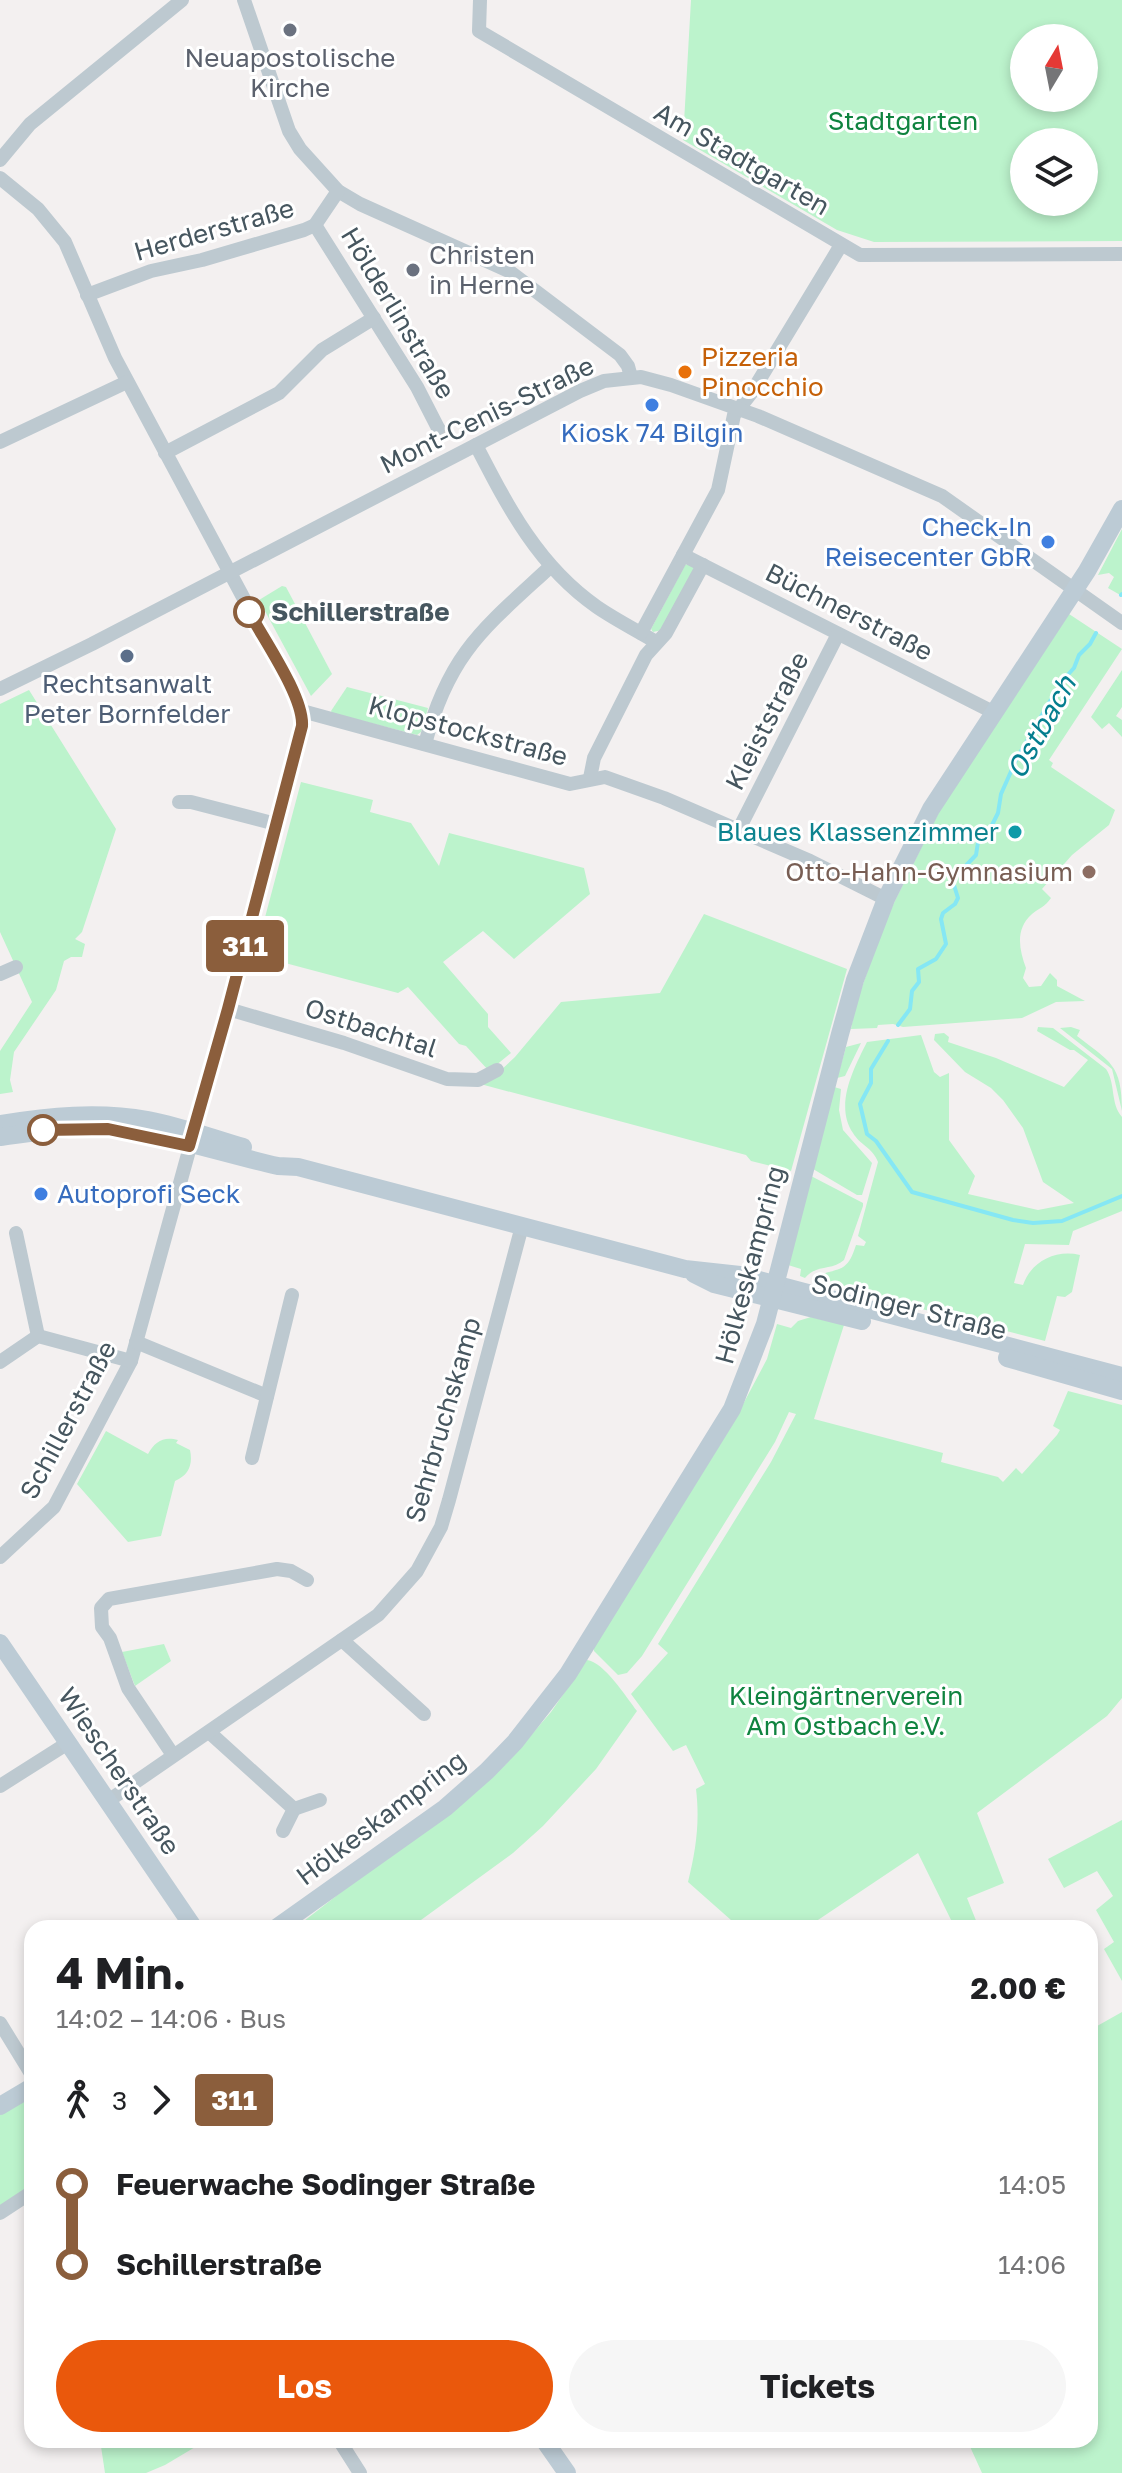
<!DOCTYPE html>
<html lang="de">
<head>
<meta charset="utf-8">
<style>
	body { margin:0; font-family:"Golos Text",sans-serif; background:#f6f6f6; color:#202124; height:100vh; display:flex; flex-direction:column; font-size:30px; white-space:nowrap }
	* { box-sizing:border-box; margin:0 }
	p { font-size:26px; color:#757577 }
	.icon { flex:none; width:44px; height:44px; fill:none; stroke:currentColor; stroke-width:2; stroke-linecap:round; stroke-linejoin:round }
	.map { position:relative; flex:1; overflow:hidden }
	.sheet { position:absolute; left:24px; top:1920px; width:1074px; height:528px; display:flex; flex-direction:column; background:#fff; border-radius:24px; box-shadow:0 4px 12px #0003 }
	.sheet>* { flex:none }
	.badge { padding:0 16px; border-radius:6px; font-size:28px; line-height:52px }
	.needle { width:52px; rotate:10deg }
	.tools { position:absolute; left:1010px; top:24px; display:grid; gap:16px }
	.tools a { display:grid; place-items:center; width:88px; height:88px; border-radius:50%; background:#fff; box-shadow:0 4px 12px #0003; font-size:40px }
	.map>.badge { position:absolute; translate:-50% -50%; box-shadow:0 0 0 4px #fff }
	.legs { display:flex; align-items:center; gap:12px; height:88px; padding:0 32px; font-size:26px }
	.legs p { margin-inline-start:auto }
	.summary { display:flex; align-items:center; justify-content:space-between; height:136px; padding:0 32px }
	h1 { font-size:44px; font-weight:700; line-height:60px }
	.action { display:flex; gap:16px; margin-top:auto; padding:16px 32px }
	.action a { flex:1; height:92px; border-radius:48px; background:#ea580c; color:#fff; font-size:32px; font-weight:700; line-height:92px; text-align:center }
	.action a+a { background:#f6f6f6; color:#202124 }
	ul { padding:0 32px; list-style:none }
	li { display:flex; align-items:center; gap:28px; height:80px; font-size:30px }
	li i { display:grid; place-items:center; width:12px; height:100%; margin:0 10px; background:currentColor }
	li i::after { content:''; width:20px; height:20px; margin:-10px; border:6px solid; border-radius:50%; background:#fff }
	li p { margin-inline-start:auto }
	li:first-child i { background:linear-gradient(#0000 50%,currentColor 0) }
	li:last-child i { background:linear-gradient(currentColor 50%,#0000 0) }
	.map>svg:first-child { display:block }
	.green { fill:#bcf3cc; fill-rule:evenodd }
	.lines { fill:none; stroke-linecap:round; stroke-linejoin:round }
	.stream { stroke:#85e7f4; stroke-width:4 }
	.street-tunnel { stroke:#c8cacc; stroke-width:14; stroke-dasharray:14 7; stroke-linecap:butt }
	.street { stroke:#bdc9d0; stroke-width:14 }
	.secondary { stroke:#bccbd5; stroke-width:18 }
	.line-1-casing { stroke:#fff; stroke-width:18 }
	.line-1 { stroke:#8b5e3c; stroke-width:12 }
	.worship-dot { fill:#6b7280; stroke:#fff; stroke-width:3 }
	.food-dot { fill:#e8710a; stroke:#fff; stroke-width:3 }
	.shop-dot { fill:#3f7fe0; stroke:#fff; stroke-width:3 }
	.stop-1-dot { fill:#fff; stroke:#8b5e3c; stroke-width:4 }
	.service-dot { fill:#5c6f8a; stroke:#fff; stroke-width:3 }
	.culture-dot { fill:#0f9aa8; stroke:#fff; stroke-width:3 }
	.education-dot { fill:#8d6e63; stroke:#fff; stroke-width:3 }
	.labels { text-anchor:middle; stroke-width:6; stroke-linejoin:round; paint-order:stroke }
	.worship-label { font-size:26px; fill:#5b616d; stroke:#fff }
	.park-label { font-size:26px; fill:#0f833f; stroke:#fff }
	.street-label { font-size:26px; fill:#46565f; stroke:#fff }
	.food-label { font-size:26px; fill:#c56008; stroke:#fff; text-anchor:start }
	.shop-label { font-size:26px; fill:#366cbe; stroke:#fff }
	.stop-label { font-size:26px; font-weight:bold; fill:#46565f; stroke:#fff; text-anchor:start }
	.service-label { font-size:26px; fill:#4e5e75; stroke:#fff }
	.culture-label { font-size:26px; fill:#0d838f; stroke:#fff; text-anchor:end }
	.education-label { font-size:26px; fill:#785e54; stroke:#fff; text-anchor:end }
	.water-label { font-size:28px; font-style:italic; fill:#047e8f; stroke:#fff }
</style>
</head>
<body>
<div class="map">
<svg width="1122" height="2473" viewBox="0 0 1122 2473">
	<rect width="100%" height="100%" fill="#f3f0f0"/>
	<g class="green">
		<path d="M691,0H1122V241L874,242L837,230L683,140ZM1024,38H1084V98H1024ZM1024,142H1084V202H1024Z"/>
		<path d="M1122,529V596L1108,588L1114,577L1109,573L1098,575Z"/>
		<path d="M689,564L694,568L662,630L653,632L651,629L685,565Z"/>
		<path d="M282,586L286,587L332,674L311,696L259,600Z"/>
		<path d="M1069,614L1122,649L1049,760L1053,763L1051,767L1115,810L1109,825L1072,855L1042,889L1051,898C1045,907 1039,908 1032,914C1015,929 1019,949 1026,968L1023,978L1029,987L1041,986L1050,973L1057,980V986L1085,1001L1056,1002L1022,1018L903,1027L893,1024L878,1025L877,1028L851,1029L855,1007L885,921L942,806Z"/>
		<path d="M1122,670V707L1116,716L1122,720V737L1109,723L1102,729L1091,717Z"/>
		<path d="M347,687L428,708L421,732L417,735L332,713L331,711Z"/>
		<path d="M29,690L116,829L82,932L75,939L85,944L82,957H71L64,961L56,990L14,1052L10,1080L13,1092L0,1094V1051L32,1002L0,932V704Z"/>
		<path d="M301,782L373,800L370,812L411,823L439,866L449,833L584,868L590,894L514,959L483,931L443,962L488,1014V1027L511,1053L489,1071L466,1046L459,1044L408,987L398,993L255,955Z"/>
		<path d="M704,914L847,969L791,1171L751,1161L746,1155L473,1082L499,1072L515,1057L561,1002L660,993Z"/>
		<path d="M1038,1027L1053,1028L1106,1069C1116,1084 1110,1103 1122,1117V1211L1073,1231L1069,1245L1025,1244L1014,1283L1023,1285C1031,1262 1055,1249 1080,1255L1072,1292L1065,1297L1057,1296L1045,1341L818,1282L817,1276C839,1267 847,1274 856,1245L864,1246L866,1242L858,1236L878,1162C873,1148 860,1145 853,1133C834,1105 854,1068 867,1042L921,1035L934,1072L940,1077L949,1073V1140L975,1176L968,1194L1038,1210L1074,1203L1043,1182L1023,1128L1003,1100L991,1088L965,1072L934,1040L935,1034L944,1033L949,1037L948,1042L996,1058L1064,1087L1088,1060L1074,1050H1070L1037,1031Z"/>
		<path d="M1071,1027L1080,1030L1077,1036C1110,1062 1122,1064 1122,1111L1112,1069L1060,1028Z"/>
		<path d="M861,1043L845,1076L837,1078L846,1047Z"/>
		<path d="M834,1087L841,1089L839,1110L843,1130L872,1163L862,1195H857L813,1169Z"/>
		<path d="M811,1176L863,1203V1206L844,1260C832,1271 816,1264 805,1278L800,1276L801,1269L788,1265Z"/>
		<path d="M811,1317L844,1325L814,1419L943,1453L941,1462L998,1477L1003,1482L1016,1468L1022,1474L1057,1435L1060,1430L1053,1426L1068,1391L1122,1405V1698L1107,1716L977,1813L1004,1883L967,1898L977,1923L964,1928H955L918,1853L806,1928H740L688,1882C696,1850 700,1822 696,1789L705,1784L686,1745L673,1751L631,1694L668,1653L658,1644L771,1462L796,1414L789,1412L775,1442L642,1656L627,1673L618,1675L594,1651V1647L732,1425L767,1359L777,1324L791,1328L798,1321Z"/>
		<path d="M106,1431L148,1454C155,1441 164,1436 178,1440L176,1443L190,1450C193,1464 189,1475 175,1481L161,1536L128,1542L77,1484Z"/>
		<path d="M164,1644L171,1661L135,1686L122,1652Z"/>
		<path d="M587,1660C604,1662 626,1697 637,1711L596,1769L543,1826L513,1853L410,1928H295L506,1764L551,1712Z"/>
		<path d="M1122,1820V1981L1104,1949L1114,1942L1096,1910L1113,1896L1097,1871L1064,1888L1048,1859Z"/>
		<path d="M1122,2012V2473H982L967,2440H1090V2030Z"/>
		<path d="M32,2096V2185L0,2207V2115Z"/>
		<path d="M100,2440H207L165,2465L146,2473H105Z"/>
	</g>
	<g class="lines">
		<g class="stream">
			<path d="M1121,595L1122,594"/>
			<path d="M898,1025L910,1009L912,991L919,982L918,969L936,959L946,944L941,919L943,913L955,904L958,898L953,882L955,877L976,855L979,836L992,825L998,813L1001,794L1017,758L1050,701L1058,693L1063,680L1074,668L1079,655L1090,644L1096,633"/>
			<path d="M888,1041L871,1069V1083L860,1104L867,1134L876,1141L912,1192L1013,1220L1033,1223L1062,1221L1122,1196"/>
		</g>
		<path class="street-tunnel" d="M438,428L446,443"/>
		<g class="street">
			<path d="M244,0L289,131L300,149L338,191L360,204L509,271L620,355L628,366L631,377"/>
			<path d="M480,0L479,31L860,255L1122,254"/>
			<path d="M0,160L30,124L182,0"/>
			<path d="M0,178L38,209L65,242L115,358L296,696L303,719L228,1009L131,1361L54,1507L0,1557"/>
			<path d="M315,225L417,387L438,428"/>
			<path d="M87,295L151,271L202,260L304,230L315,225L338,191"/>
			<path d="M0,442L127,382"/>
			<path d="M476,445C508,507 538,566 597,607C616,620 636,630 656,642"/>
			<path d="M165,453L279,393L322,350L374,318"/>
			<path d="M683,555L993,712"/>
			<path d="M641,633L718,490L734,415L752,392L841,245"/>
			<path d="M0,689L92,644L580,391L604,381L641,377L671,385L758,416L942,496L1122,623"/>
			<path d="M302,711L570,784L605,777L664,798L810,861L886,899"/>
			<path d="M425,744C449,653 484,628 550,567"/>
			<path d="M590,778L594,758L646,655L666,633L703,565"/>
			<path d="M179,802H191L276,824"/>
			<path d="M739,829L838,634"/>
			<path d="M0,974L16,967"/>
			<path d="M228,1009L344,1043L447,1079L478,1080L497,1070"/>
			<path d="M16,1233L38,1336"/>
			<path d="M136,1342L267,1396"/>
			<path d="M0,1362L38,1336L131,1361"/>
			<path d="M252,1458L292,1295"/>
			<path d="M342,1640L424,1714"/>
			<path d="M209,1732L294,1809L283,1831"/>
			<path d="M173,1755L128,1688L110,1638L102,1627L101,1608L109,1599L277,1569L291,1571L307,1580"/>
			<path d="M0,1786L68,1743"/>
			<path d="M108,1801L378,1615L417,1571L441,1527L449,1500L522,1226"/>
			<path d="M294,1809L320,1800"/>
			<path d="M0,2023L32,2075"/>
			<path d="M0,2213L32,2192"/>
			<path d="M339,2440L360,2473"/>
		</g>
		<g class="secondary">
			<path d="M0,1124C49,1116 98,1111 148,1120C180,1126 212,1138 243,1147"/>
			<path d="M0,1137C37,1132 73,1126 110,1129C162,1133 225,1154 278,1166L298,1167L685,1269L740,1275L1122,1376"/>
			<path d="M694,1274L714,1284L862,1321"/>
			<path d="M1007,1358L1122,1391"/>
			<path d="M0,1643L194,1928"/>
			<path d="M276,1928L445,1808L487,1771L515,1742L568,1674L732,1409L765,1324L840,1034L855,980L886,899L931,809L1087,571L1122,509"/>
			<path d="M0,2106L32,2087"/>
			<path d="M544,2440L567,2473"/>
		</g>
	</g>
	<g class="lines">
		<g class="line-1-casing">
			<path id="line-1" d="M43,1130L108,1129L189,1146L228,1009L302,726C304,697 264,640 249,612"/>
		</g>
		<use href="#line-1" class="line-1"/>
	</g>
	<g class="worship-dot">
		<circle cx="290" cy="30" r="8"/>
		<circle cx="413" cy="270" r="8"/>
	</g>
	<circle class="food-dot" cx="685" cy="372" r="8"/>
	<g class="shop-dot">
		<circle cx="652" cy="405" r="8"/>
		<circle cx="1048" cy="542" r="8"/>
		<circle cx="41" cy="1194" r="8"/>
	</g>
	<g class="stop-1-dot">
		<circle cx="249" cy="612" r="14"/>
		<circle cx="43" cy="1130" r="14"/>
	</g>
	<circle class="service-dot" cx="127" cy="656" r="8"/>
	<circle class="culture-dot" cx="1015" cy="832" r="8"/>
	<circle class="education-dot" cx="1089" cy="872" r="8"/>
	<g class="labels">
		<g class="worship-label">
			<text x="290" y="67">Neuapostolische<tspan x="290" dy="30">Kirche</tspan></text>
			<text x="429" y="264" text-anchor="start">Christen<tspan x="429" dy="30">in Herne</tspan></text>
		</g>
		<g class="park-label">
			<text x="903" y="130">Stadtgarten</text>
			<text x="846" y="1705">Kleingärtnerverein<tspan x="846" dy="30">Am Ostbach e.V.</tspan></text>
		</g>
		<g class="street-label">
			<text transform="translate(742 159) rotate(30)" y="9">Am Stadtgarten</text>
			<text transform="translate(214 230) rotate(-16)" y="9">Herderstraße</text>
			<text transform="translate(398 313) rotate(59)" y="9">Hölderlinstraße</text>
			<text transform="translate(487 415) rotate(-26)" y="9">Mont-Cenis-Straße</text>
			<text transform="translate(849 612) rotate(27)" y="9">Büchnerstraße</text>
			<text transform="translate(767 721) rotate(-63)" y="9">Kleiststraße</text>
			<text transform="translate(468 731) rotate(15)" y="9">Klopstockstraße</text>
			<text transform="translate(371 1028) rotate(18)" y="9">Ostbachtal</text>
			<text transform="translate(750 1265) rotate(-75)" y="9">Hölkeskampring</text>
			<text transform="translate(909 1307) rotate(14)" y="9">Sodinger Straße</text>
			<text transform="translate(68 1420) rotate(-62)" y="9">Schillerstraße</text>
			<text transform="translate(443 1420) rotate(-74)" y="9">Sehrbruchskamp</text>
			<text transform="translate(119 1771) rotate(56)" y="9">Wiescherstraße</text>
			<text transform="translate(381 1818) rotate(-37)" y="9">Hölkeskampring</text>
		</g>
		<g class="food-label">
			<text x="701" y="366">Pizzeria<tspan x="701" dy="30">Pinocchio</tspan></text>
		</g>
		<g class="shop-label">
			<text x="652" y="442">Kiosk 74 Bilgin</text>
			<text x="1032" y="536" text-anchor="end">Check-In<tspan x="1032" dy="30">Reisecenter GbR</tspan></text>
			<text x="57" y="1203" text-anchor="start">Autoprofi Seck</text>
		</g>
		<g class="stop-label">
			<text x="271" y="621">Schillerstraße</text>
		</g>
		<g class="service-label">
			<text x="127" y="693">Rechtsanwalt<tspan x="127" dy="30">Peter Bornfelder</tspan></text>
		</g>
		<g class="culture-label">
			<text x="999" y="841">Blaues Klassenzimmer</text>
		</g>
		<g class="education-label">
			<text x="1073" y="881">Otto-Hahn-Gymnasium</text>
		</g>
		<g class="water-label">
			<text transform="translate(1041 727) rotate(-61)" y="10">Ostbach</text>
		</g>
	</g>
</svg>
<div class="tools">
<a><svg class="needle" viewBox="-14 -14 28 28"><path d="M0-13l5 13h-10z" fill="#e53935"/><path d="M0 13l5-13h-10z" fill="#757577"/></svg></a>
<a><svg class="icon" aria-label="layers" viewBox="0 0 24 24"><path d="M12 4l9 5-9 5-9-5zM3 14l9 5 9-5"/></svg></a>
</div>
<b class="badge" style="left:245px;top:946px;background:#8b5e3c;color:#fff">311</b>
<section class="sheet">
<div class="summary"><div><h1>4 Min.</h1><p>14:02 – 14:06 · Bus</p></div><b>2.00 €</b></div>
<div class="legs"><svg class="icon" aria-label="walk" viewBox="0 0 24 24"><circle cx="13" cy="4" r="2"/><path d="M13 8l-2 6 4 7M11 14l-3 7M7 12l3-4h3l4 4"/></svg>3<svg class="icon" aria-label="forward" viewBox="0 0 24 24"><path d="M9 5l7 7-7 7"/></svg><b class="badge" style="background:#8b5e3c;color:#fff">311</b></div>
<ul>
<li><i style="color:#8b5e3c"></i><b>Feuerwache Sodinger Straße</b><p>14:05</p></li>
<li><i style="color:#8b5e3c"></i><b>Schillerstraße</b><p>14:06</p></li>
</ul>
<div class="action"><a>Los</a><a>Tickets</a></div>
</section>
</div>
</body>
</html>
